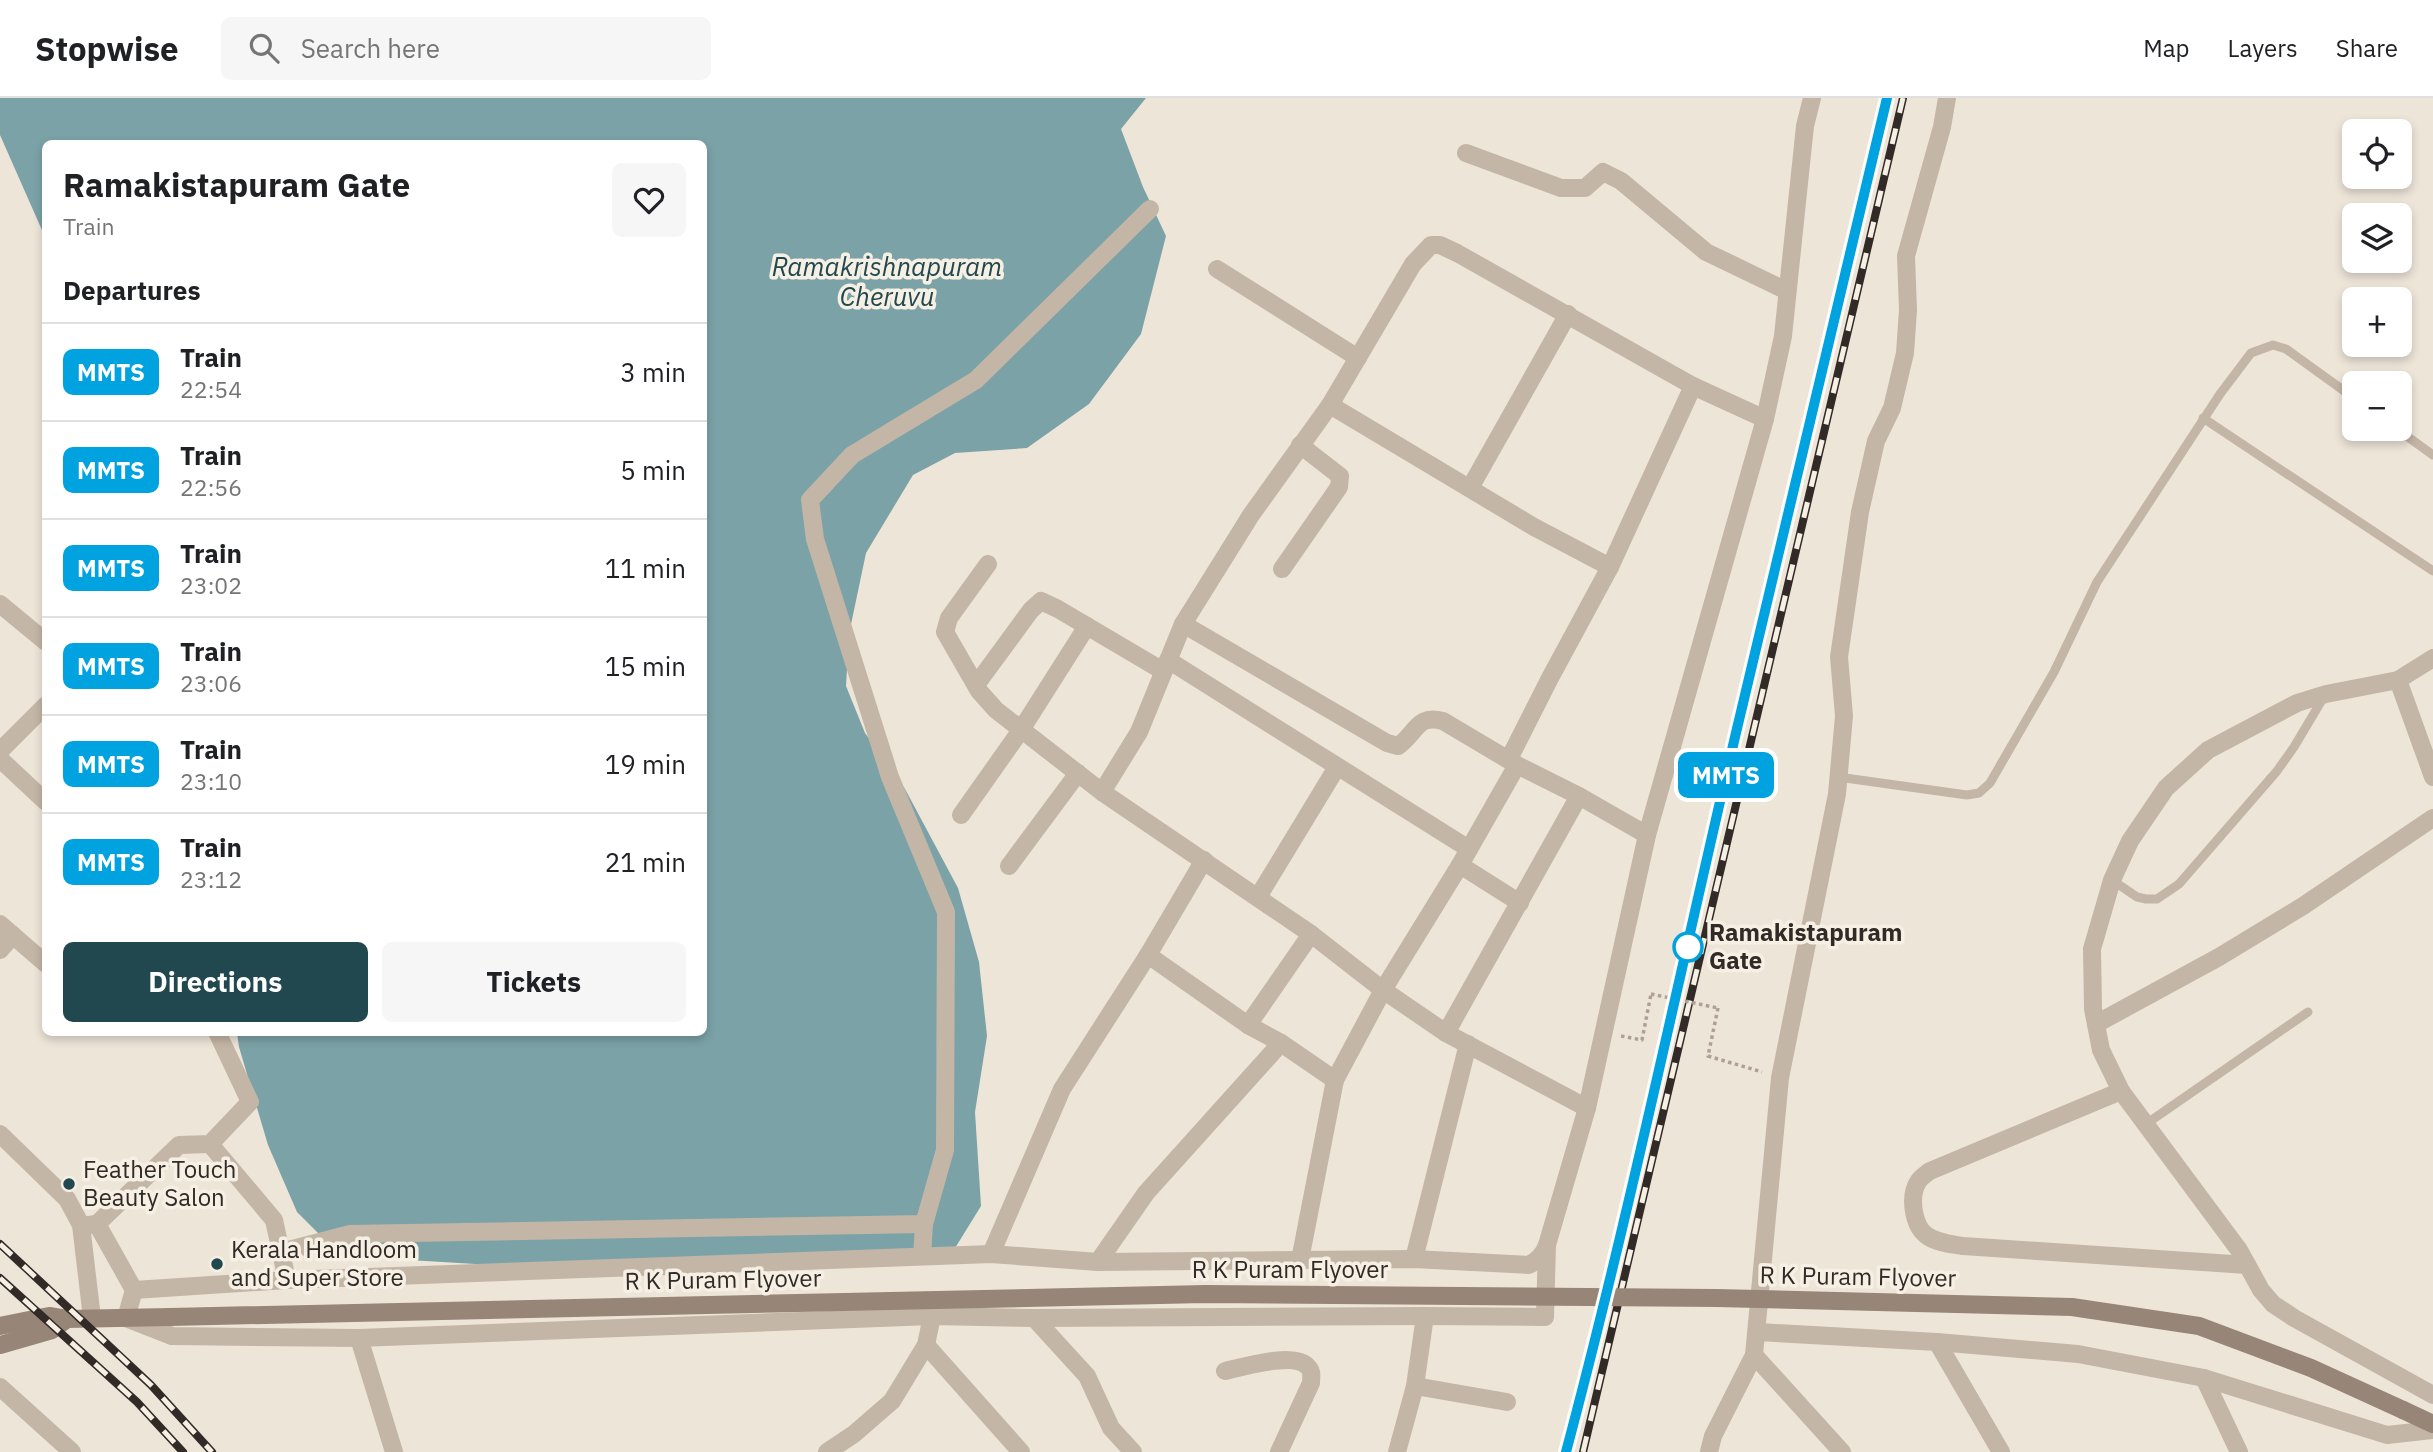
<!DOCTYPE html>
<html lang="en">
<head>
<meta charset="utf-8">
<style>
	body { margin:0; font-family:"IBM Plex Sans",sans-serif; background:#f6f6f6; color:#202124; height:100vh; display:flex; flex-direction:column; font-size:26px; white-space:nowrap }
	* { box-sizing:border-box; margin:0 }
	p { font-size:23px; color:#757577 }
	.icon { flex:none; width:38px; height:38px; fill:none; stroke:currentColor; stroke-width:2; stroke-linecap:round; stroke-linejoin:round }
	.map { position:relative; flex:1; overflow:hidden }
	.side { position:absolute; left:42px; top:42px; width:665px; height:896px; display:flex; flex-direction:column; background:#fff; border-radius:10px; box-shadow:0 4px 10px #0003 }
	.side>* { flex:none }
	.badge { padding:0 14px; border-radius:10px; font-size:24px; line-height:46px }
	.buttons { position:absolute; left:2342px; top:21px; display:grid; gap:14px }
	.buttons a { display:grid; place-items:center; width:70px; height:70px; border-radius:10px; background:#fff; box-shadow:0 4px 10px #0003; font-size:35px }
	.map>.badge { position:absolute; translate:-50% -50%; box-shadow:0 0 0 4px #fff }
	h2 { padding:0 21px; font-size:26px; line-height:63px }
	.round { display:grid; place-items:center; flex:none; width:74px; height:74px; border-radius:10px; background:#f6f6f6 }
	.headline { display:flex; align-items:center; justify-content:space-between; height:119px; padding:0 21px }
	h1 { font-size:33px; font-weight:800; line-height:52px }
	.primary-button { display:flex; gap:14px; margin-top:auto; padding:14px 21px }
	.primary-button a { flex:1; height:80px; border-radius:10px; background:#21484e; color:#fff; font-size:28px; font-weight:800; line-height:80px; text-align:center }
	.primary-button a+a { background:#f6f6f6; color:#202124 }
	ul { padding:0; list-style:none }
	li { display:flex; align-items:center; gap:21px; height:98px; padding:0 21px; border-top:2px solid #e0e0e0 }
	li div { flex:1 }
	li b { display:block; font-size:26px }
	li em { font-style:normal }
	li .badge { min-width:77px; font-weight:700; text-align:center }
	header { display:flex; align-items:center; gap:42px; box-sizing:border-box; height:98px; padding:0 35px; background:#fff; border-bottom:2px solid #e0e0e0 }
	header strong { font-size:33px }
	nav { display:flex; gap:38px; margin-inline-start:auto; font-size:24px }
	.search { width:490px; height:63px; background:#f6f6f6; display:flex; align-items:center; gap:18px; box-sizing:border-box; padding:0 24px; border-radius:10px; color:#757577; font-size:26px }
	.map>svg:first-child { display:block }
	.water { fill:#7ba2a7 }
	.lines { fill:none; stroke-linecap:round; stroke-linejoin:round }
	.path { stroke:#b0a091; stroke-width:3.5; stroke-dasharray:3.5 3.5; stroke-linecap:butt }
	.service { stroke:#c4b6a6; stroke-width:9 }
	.minor { stroke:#c4b6a6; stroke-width:18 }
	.tertiary { stroke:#c4b6a6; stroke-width:18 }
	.secondary { stroke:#978678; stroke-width:18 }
	.rail-casing { stroke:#312a26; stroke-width:8 }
	.rail { stroke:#f6efe4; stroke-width:5; stroke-dasharray:16; stroke-linecap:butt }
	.path-bridge { stroke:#b0a091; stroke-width:3.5; stroke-dasharray:3.5 3.5; stroke-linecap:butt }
	.secondary-bridge { stroke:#978678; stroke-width:18 }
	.line-casing { stroke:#fff; stroke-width:16 }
	.line { stroke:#00a3e0; stroke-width:10 }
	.stop-dot { fill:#fff; stroke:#00a3e0; stroke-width:3.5 }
	.poi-dot { fill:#21484e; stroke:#f6efe4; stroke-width:2.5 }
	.labels { text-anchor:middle; stroke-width:7; stroke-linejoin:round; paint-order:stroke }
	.stop-label { font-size:24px; font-weight:bold; fill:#312a26; stroke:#f6efe4; text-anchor:start }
	.poi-label { font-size:24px; fill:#312a26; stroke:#f6efe4; text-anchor:start }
	.street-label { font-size:24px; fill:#312a26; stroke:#f6efe4 }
	.water-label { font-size:26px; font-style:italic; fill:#21484e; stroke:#f6efe4 }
</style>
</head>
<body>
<header>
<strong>Stopwise</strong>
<div class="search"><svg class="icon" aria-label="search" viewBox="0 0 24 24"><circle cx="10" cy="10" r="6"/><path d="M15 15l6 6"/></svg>Search here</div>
<nav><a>Map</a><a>Layers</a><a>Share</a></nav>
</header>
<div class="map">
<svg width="2433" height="1354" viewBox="0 0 2433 1354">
	<rect width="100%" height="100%" fill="#eee5d9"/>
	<path class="water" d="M0,0H1146L1121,31L1143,89L1166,138L1141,236L1089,306L1027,350L955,355L913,377L866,455L849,536L846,588L865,635L905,691L958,790L979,864L987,938L975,1014L981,1108L952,1155L492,1167L359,1159L322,1139L297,1114L268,1047L239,949L237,935L704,934V46H46L45,139L0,37Z"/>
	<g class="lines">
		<g class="path">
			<path d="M1718,910L1708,958L1762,974"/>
			<path d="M1621,938L1642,942L1651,896"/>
		</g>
		<g class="service">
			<path d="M2203,320L2433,473"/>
			<path d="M2397,331L2433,357"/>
			<path d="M1838,679L1967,697L1979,695L1990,685L2054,574L2097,484L2220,296L2251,255L2273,247L2286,251L2354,300"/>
			<path d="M2112,782L2137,799L2146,801H2157L2179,786L2277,673L2294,649L2325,597"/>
			<path d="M2146,1026L2308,914"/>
		</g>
		<g class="minor">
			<path d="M1466,55L1561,90H1585L1603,74L1621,83L1706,154L1787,193"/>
			<path d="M1217,171L1358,260"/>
			<path d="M1330,307L1534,429L1610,469"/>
			<path d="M1470,390L1568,216"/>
			<path d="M988,466L949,520L945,534L979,593L996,612L1102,694L1311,836L1383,892L1446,935L1587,1010"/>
			<path d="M1282,471L1339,389L1340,378L1300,347"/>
			<path d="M0,506L46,544"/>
			<path d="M1183,526L1387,645L1398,648C1417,635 1416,616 1443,623L1517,667L1579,698L1647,737"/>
			<path d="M2433,560L2398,582L2326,596L2297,605L2208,652L2166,690L2130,743L2112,782L2092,851L2093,911L2101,952L2121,993L2239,1152L2261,1192L2273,1206L2294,1220L2433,1297"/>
			<path d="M1168,562L1469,751"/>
			<path d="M2398,582L2433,679"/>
			<path d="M976,587L1031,512L1041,503L1058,511L1163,573"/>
			<path d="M0,653L46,607"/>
			<path d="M0,661L46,704"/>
			<path d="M1509,661L1550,580L1610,469L1693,288"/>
			<path d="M1102,694L1139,634L1183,526L1251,417L1330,307L1413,166L1431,147H1440L1457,155L1693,288L1765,321"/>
			<path d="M961,717L1021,632L1087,528"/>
			<path d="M1460,767L1520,805"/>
			<path d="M1009,768L1078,675"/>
			<path d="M1258,799L1337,669"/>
			<path d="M0,826L46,866"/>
			<path d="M0,852L13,837"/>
			<path d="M1148,857L1248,927L1281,945L1335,982"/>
			<path d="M2096,926L2219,859L2303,808L2433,720"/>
			<path d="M1248,927L1311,836"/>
			<path d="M1446,935L1579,698"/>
			<path d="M2121,993L1930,1073C1926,1076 1920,1080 1918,1084C1909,1098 1913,1127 1926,1137C1936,1145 1951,1146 1963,1148L2247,1167"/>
			<path d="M0,1036L67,1101L81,1127L92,1220"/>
			<path d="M210,1046L274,1122L287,1182"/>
			<path d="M97,1126L179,1047L210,1046L250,1004L217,934"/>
			<path d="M88,1127L97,1126L134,1192"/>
			<path d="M281,1154L350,1136L924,1126L945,1052L946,814L890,679L815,441L810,402L852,357L976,282L1150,111"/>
			<path d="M991,1156L1062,991L1148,857L1204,762"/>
			<path d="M922,1158L924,1126"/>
			<path d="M1414,1161L1468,946"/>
			<path d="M1300,1162L1335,982L1383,892L1460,767L1517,667"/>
			<path d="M1098,1164L1146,1095L1281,945"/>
			<path d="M126,1220L172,1238L359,1240L932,1218L1034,1220L1425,1218L1545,1219L1547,1147"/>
			<path d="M1034,1220L1087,1278L1111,1330L1133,1354"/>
			<path d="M1758,1234L1937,1244L2078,1256L2204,1280L2387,1337L2433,1332"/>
			<path d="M359,1240L394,1354"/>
			<path d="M1937,1244L2001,1354"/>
			<path d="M926,1247L1021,1354"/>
			<path d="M1754,1257L1842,1354"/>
			<path d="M1225,1273C1243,1269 1295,1253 1308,1269C1313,1274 1311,1279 1311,1285L1279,1354"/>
			<path d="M2204,1280L2239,1354"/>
			<path d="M1415,1288L1507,1304"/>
			<path d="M0,1289L72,1354"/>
			<path d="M827,1354L854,1336L892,1303L926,1247L932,1218"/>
			<path d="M1397,1354L1415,1288L1425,1218"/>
			<path d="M1709,1354L1713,1338L1754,1257L1780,980L1837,696L1844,618L1839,559L1860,414L1876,343L1892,310L1905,255L1908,212L1906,158L1942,29L1947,0"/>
		</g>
		<path class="tertiary" d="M126,1220L134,1192L287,1182L991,1156L1098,1164L1414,1161L1529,1167C1538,1162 1543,1157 1547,1147L1587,1010L1647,737L1765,321L1783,238L1805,28L1812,0"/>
		<g class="secondary">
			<path d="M0,1228L49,1218L67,1221L170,1219"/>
			<path d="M0,1247L52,1232L67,1221"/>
			<path d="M2403,1312L2433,1326"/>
		</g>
		<g class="rail-casing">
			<g id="rail">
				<path d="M0,1146L151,1287L212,1354"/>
				<path d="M0,1180L137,1304L183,1354"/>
				<path d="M1566,1354C1629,1118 1679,878 1735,640C1785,426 1836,213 1887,0"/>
				<path d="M1583,1354L1903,0"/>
			</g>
		</g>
		<use href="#rail" class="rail"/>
		<path class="path-bridge" d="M1651,896L1718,910"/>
		<path class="secondary-bridge" d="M170,1219L1205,1196L1716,1200L2072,1209L2199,1228L2311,1270L2403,1312"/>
	</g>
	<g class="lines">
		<g class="line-casing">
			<path id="line" d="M1566,1354C1629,1118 1679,878 1735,639C1785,426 1836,213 1887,0"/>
		</g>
		<use href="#line" class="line"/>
	</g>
	<circle class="stop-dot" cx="1688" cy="849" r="14"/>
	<g class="poi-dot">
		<circle cx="69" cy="1086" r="7"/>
		<circle cx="217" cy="1166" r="7"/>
	</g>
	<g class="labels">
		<g class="stop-label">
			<text x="1709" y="843">Ramakistapuram<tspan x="1709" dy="28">Gate</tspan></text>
		</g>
		<g class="poi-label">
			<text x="83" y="1080">Feather Touch<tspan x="83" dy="28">Beauty Salon</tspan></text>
			<text x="231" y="1160">Kerala Handloom<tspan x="231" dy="28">and Super Store</tspan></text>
		</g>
		<g class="street-label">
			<text x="1290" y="1180">R K Puram Flyover</text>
			<text transform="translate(1858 1179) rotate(1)" y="8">R K Puram Flyover</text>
			<text transform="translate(723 1182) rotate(-1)" y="8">R K Puram Flyover</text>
		</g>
		<g class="water-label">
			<text x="887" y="178">Ramakrishnapuram<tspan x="887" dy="30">Cheruvu</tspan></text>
		</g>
	</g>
</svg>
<div class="buttons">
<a><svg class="icon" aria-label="locate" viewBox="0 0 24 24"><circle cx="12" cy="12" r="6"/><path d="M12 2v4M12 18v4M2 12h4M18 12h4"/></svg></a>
<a><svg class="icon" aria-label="layers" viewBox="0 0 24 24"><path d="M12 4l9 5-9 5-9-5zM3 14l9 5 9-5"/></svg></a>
<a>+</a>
<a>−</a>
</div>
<b class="badge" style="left:1726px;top:677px;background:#00a3e0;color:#fff">MMTS</b>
<section class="side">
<div class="headline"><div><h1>Ramakistapuram Gate</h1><p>Train</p></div><a class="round"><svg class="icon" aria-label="heart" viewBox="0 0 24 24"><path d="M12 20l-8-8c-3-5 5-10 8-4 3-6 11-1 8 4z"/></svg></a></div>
<h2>Departures</h2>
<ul>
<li><span class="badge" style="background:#00a3e0;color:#fff">MMTS</span><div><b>Train</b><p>22:54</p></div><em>3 min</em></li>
<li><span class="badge" style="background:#00a3e0;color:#fff">MMTS</span><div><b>Train</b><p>22:56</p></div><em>5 min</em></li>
<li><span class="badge" style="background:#00a3e0;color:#fff">MMTS</span><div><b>Train</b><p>23:02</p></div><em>11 min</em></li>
<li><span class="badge" style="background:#00a3e0;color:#fff">MMTS</span><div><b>Train</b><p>23:06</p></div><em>15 min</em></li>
<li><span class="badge" style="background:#00a3e0;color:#fff">MMTS</span><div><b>Train</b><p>23:10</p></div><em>19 min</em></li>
<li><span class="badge" style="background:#00a3e0;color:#fff">MMTS</span><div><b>Train</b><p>23:12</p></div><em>21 min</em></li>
</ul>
<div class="primary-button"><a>Directions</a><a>Tickets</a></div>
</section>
</div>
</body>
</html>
